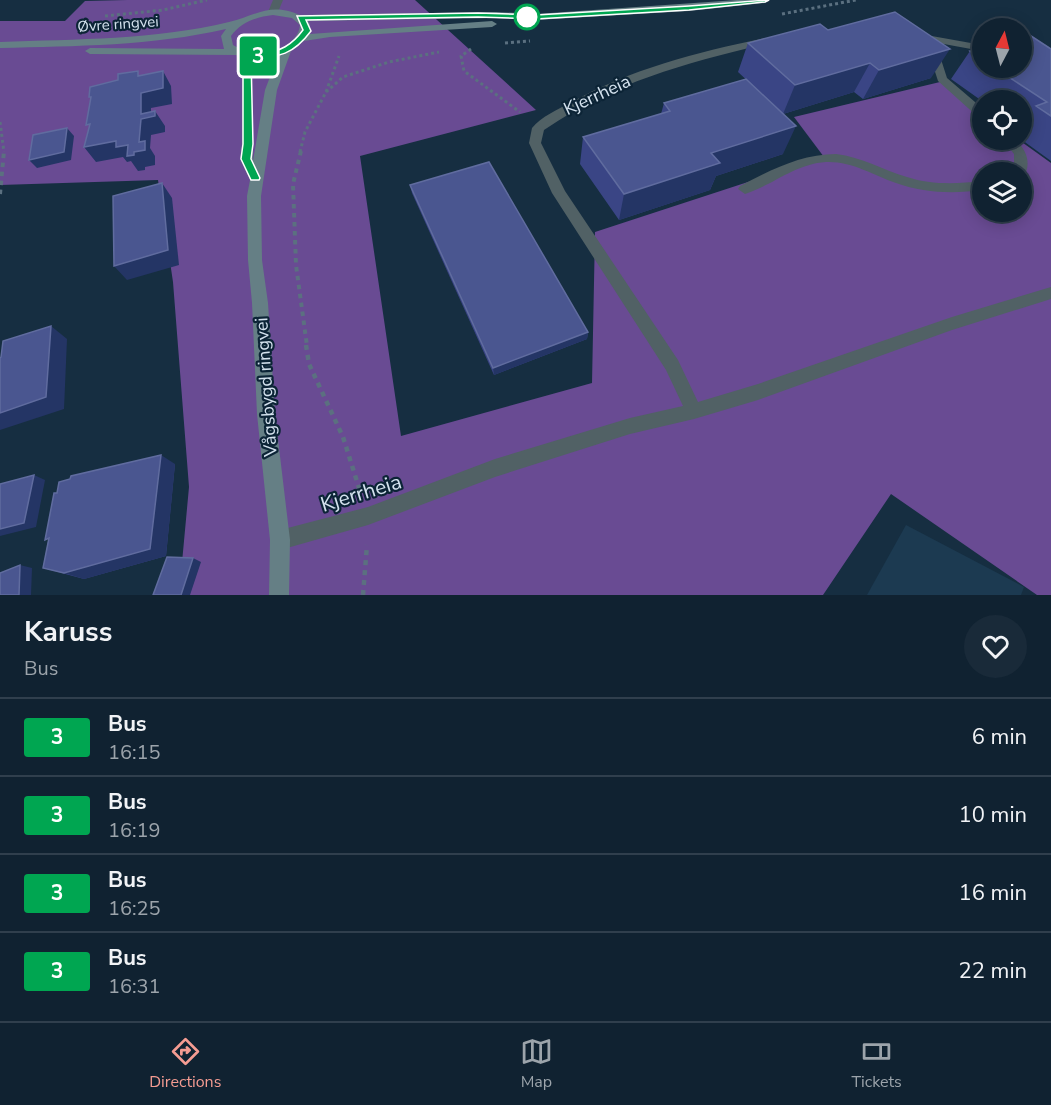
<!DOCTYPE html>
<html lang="en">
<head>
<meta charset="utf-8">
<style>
	body { margin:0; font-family:"Nunito Sans",sans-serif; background:#192a39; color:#f1f3f6; height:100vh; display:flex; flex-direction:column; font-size:22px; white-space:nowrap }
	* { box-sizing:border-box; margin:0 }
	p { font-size:20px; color:#9ca4ab }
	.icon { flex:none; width:33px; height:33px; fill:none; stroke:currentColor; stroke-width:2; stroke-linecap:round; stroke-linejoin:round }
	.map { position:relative; height:595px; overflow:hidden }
	.details { display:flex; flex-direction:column; background:#102231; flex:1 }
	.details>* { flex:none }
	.badge { padding:0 12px; border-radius:4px; font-size:21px; line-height:39px }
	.needle { width:39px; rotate:7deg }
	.controls { position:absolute; left:972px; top:18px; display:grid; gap:12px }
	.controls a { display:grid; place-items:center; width:60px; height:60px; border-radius:50%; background:#102231; box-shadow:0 3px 15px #0003,0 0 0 2px #303f4d; font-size:30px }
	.map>.badge { position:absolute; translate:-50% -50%; box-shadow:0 0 0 3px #fff }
	.round { display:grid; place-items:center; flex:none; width:63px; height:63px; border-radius:32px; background:#192a39 }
	.summary { display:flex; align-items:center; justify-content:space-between; height:102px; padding:0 24px }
	h1 { font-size:28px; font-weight:700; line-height:45px }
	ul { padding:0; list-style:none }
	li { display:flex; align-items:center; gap:18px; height:78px; padding:0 24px; border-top:2px solid #303f4d }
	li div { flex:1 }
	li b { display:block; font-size:22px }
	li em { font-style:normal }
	li .badge { min-width:66px; font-weight:700; text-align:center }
	.menu { display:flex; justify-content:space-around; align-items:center; height:84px; border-top:2px solid #303f4d; background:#102231; font-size:16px; color:#9ca4ab }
	.menu a { display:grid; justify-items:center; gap:3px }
	.menu .current { color:#f59c92 }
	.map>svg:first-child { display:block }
	.built { fill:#1c3a51 }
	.forest { fill:#694b93; fill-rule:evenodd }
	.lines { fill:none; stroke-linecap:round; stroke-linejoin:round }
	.path-far2 { stroke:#5b7080; stroke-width:3; stroke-dasharray:3 3; stroke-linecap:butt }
	.path-far1 { stroke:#5b7080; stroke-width:4; stroke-dasharray:4.5 4.5; stroke-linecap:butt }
	.path { stroke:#5b7080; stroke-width:4.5; stroke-dasharray:5 5; stroke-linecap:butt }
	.lane { fill:#516165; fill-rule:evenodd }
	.street { fill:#516165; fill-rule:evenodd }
	.secondary { fill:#657f85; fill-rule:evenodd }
	.wall { fill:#3a4585 }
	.shaded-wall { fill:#243565 }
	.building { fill:#4a5690; stroke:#606c9f; stroke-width:1.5 }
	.line { fill:#00a651; stroke:#fff; stroke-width:1.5 }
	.stop-dot { fill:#fff; stroke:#00a651; stroke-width:3 }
	.labels { text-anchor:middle; stroke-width:4.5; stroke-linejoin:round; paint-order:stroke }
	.far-street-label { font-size:15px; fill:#d4e2ee; stroke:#0c2436 }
	.street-label { font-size:18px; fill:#d4e2ee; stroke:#0c2436 }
	.near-street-label { font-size:21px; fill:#d4e2ee; stroke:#0c2436 }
</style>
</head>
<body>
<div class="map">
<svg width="1051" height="595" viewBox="0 0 1051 595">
	<rect width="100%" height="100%" fill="#162e41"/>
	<path class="built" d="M906,525L1024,587L1021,595H867Z"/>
	<path class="forest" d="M127,0H415L536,110L360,156L401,436L592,383L595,232L824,157L794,117L940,82L982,113V140H1019L1051,163V595H1037L891,494L823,595H179L189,487L173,282L158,180L0,185V21H65L85,1ZM982,172H1022V212H982Z"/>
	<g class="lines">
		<g class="path-far2">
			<path d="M782,14L856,0"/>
			<path d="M105,16L163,10L207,0"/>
			<path d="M505,43L530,41"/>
			<path d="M471,49L461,56L464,71L520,112"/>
			<path d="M326,92L343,77L389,62L439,52"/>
			<path d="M0,122L4,152"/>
			<path d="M300,152L305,132L326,92L339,56"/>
		</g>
		<g class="path-far1">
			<path d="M301,151L293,184L296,265L307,346"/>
			<path d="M0,194L4,151"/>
		</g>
		<g class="path">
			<path d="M306,345L309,364L343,437L360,491"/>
			<path d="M363,595L367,545"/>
		</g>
		<g class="lane">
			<path d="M915,33L982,45V51L911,38L910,36Z"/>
			<path d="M933,47L938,50L947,78L982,108V118L978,117L938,81L928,50Z"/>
			<path d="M1003,140H1016C1026,150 1031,161 1025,175L1022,176V172H1014V154Z"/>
			<path d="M836,154C862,157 883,170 907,177C931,185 957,184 982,181V190C953,194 924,193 896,183C873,175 852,161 826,162C795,164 773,185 745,194L738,189L740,186C771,170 801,154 836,154Z"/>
		</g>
		<g class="street">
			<path d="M273,0H283L278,12L273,15L268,12Z"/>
			<path d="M765,38L770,41L769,43C684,64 618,80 544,130L541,143L565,191L678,360L698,402L758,384L952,317L1051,287V299L952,330L758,400L694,419L630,434L495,477L368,525L280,550L273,547L270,540L273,533L280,530L368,507L495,459L630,418L683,406L666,370L552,193L529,143L532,128C541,117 558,109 570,103C631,69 697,52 765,38Z"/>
		</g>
		<path class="secondary" d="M737,0H770L765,3L689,11L536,20L496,18L308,21L310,24V34L492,21L497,24L492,27L330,37L304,41L291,51L277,90L261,196L262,260L268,303L275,414L290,540L289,595H269L270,540L257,414L252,303L248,260L247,196L250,180L240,159L242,144V58L236,55L90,54L85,51L90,48L224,49L221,36L226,29C152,46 76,46 0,48V42C77,39 154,40 229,22C257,15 270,2 300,15L496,12L536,14ZM273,15L292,18L300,25C298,47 266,58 246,52C242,50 237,47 233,45L231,36C241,22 256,17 273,15ZM278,56L265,90L253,161L252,59L264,60Z"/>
	</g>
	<g class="wall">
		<path d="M828,30L931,78L863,99L854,92L783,114L738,72L748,43Z"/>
		<path d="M982,48V68H1022L1051,49V161L1022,140V100L982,101L951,79L970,51Z"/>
		<path d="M664,103L783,154L716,176L710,190L619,220L580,164L583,137L661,114Z"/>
		<path d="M410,185L588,332L587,339L494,375L412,193Z"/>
		<path d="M175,464L166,556L84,579L43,568L57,493Z"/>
	</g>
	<g class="shaded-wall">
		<path d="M950,49L931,78L863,99L879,70Z"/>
		<path d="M870,63L854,92L783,114L795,85Z"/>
		<path d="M163,71L171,86L172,104L151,108V117L155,111L165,126V132L151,135L150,148L155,156V165L145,167V170L138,171L131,161L127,162L123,157L96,162L84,147L116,141L128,145L134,152L141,114V93Z"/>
		<path d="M796,126L783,154L716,176L710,190L619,220L624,194L711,153Z"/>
		<path d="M67,128L74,136L71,160L37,168L29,160Z"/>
		<path d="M162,183L172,198L179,265L127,280L114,266Z"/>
		<path d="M51,326L67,339L64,409L0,430V413Z"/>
		<path d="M588,332L587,339L494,375L493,368Z"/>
		<path d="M161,455L175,464L166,556L84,579L64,573Z"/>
		<path d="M34,475L45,480L36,527L0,536V529Z"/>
		<path d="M193,558L201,562L190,595H181Z"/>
		<path d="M20,565L32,568L31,595H19Z"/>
	</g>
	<g class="building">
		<path d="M895,12L950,49L879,70L870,63L795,85L748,43L820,24L828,30Z"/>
		<path d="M1028,34L1051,49V116L1036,106L1047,102L995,68H1022V36Z"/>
		<path d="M982,48V60L970,51Z"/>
		<path d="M138,71V76L163,71V88L141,93V114L155,111V116L141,119L139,142L145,141V150L134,152V155L127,156L128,145L116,147V141L84,147L90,124L86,125L91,97H89L90,87L118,80V74Z"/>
		<path d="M746,79L796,126L711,153L720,163L624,194L583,137L670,111L664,103Z"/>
		<path d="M67,128L64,152L29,160L33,135Z"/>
		<path d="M489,162L588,332L493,368L410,185Z"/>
		<path d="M162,183L168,250L114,266L113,196Z"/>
		<path d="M51,326L46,397L0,413V358L1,357L3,341Z"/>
		<path d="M161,455L150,549L64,573L43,568L49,538L45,540L54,493H57L59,482L70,479L71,476Z"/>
		<path d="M34,475L24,523L0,529V484Z"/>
		<path d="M167,557L193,558L181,595H153Z"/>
		<path d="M20,565L19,595H0V573Z"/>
	</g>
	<path class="line" d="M765,2L689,10L536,19L478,17L306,20L311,31C293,55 280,57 251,58L253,144L251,159L260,178L259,180H251L241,159L243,144V56C248,52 255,53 262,53C280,52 292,45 303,30L297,16L478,13L536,15L689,6L768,0H769Z"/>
	<circle class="stop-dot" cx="527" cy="17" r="12"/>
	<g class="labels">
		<g class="far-street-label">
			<text transform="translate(118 24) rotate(-4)" y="5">Øvre ringvei</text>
		</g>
		<g class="street-label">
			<text transform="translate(597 95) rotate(-25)" y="6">Kjerrheia</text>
			<text transform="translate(266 387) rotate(-94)" y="6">Vågsbygd ringvei</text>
		</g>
		<g class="near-street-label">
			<text transform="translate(361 493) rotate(-17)" y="7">Kjerrheia</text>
		</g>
	</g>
</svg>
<div class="controls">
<a><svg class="needle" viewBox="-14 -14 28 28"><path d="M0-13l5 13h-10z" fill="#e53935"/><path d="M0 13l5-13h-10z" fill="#9ca4ab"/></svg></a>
<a><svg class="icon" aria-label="locate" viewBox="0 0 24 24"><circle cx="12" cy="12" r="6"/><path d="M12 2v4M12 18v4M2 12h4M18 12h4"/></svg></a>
<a><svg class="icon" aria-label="layers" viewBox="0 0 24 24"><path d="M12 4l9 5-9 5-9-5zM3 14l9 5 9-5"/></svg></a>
</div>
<b class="badge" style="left:258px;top:56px;background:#00a651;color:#fff">3</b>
</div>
<section class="details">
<div class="summary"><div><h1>Karuss</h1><p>Bus</p></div><a class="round"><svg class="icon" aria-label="heart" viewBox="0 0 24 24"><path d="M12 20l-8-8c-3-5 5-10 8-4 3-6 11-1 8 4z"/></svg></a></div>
<ul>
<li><span class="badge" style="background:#00a651;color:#fff">3</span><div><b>Bus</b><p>16:15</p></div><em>6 min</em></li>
<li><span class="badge" style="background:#00a651;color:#fff">3</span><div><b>Bus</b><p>16:19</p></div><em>10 min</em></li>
<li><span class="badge" style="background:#00a651;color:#fff">3</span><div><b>Bus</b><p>16:25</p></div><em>16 min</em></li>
<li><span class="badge" style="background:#00a651;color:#fff">3</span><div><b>Bus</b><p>16:31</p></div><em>22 min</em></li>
</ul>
</section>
<nav class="menu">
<a class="current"><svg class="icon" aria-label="directions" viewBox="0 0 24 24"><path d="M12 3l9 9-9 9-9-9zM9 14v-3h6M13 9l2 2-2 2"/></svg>Directions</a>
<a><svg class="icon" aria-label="map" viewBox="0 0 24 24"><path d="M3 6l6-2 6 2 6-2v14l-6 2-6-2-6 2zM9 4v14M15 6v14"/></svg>Map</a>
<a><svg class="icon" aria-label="tickets" viewBox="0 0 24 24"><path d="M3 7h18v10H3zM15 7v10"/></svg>Tickets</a>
</nav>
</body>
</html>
